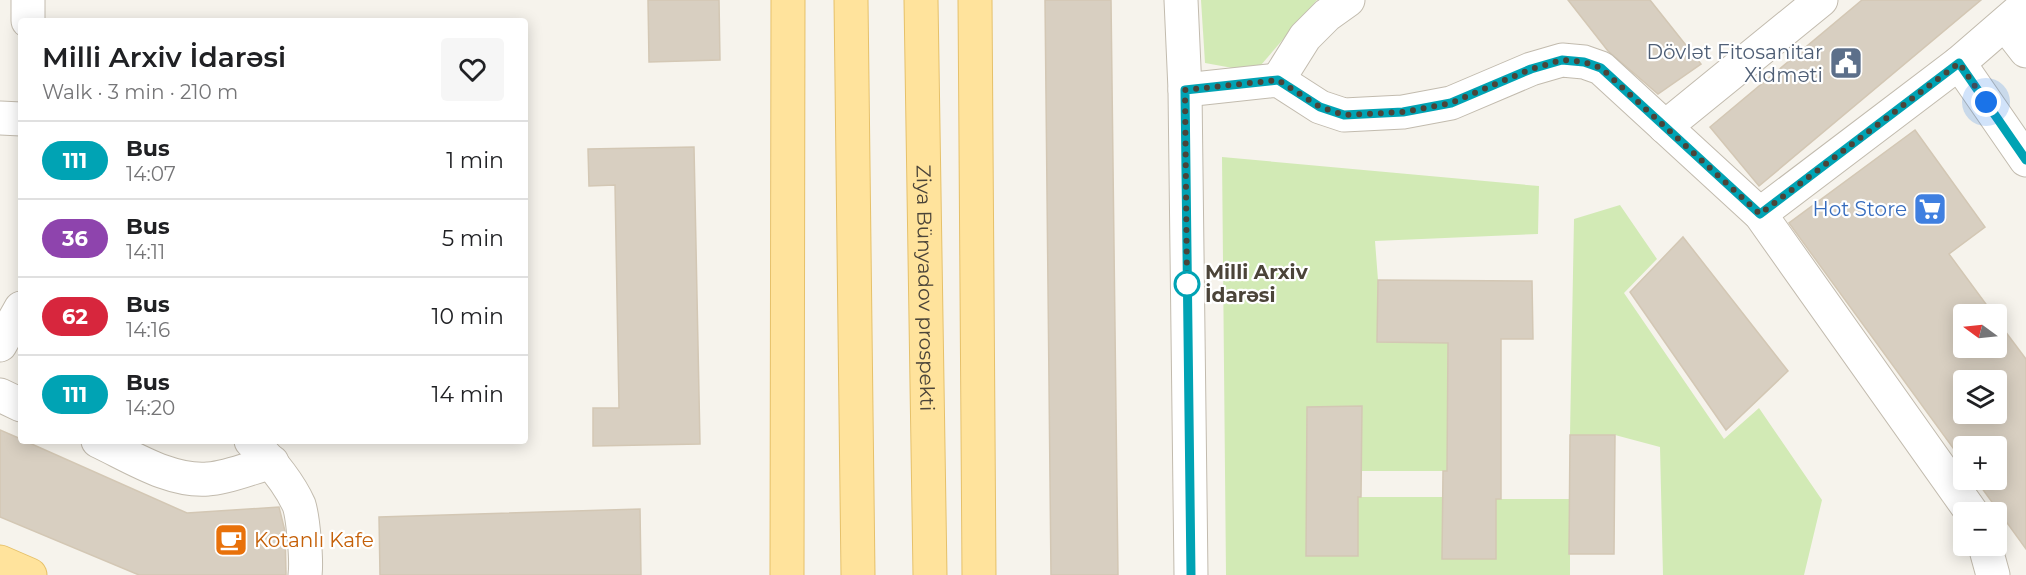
<!DOCTYPE html>
<html lang="en">
<head>
<meta charset="utf-8">
<style>
	body { margin:0; font-family:Montserrat,sans-serif; background:#f6f6f6; color:#202124; height:100vh; display:flex; flex-direction:column; font-size:22px; white-space:nowrap }
	* { box-sizing:border-box; margin:0 }
	p { font-size:20px; color:#757577 }
	.icon { flex:none; width:33px; height:33px; fill:none; stroke:currentColor; stroke-width:2; stroke-linecap:round; stroke-linejoin:round }
	.map { position:relative; flex:1; overflow:hidden }
	.side { position:absolute; left:18px; top:18px; width:510px; height:426px; display:flex; flex-direction:column; background:#fff; border-radius:6px; box-shadow:0 3px 15px #0003 }
	.side>* { flex:none }
	.badge { padding:0 12px; border-radius:20px; font-size:21px; line-height:39px }
	.needle { width:39px; rotate:285deg }
	.tools { position:absolute; left:1953px; top:304px; display:grid; gap:12px }
	.tools a { display:grid; place-items:center; width:54px; height:54px; border-radius:6px; background:#fff; box-shadow:0 3px 15px #0003; font-size:30px }
	.you { position:absolute; width:30px; height:30px; margin:-15px; border:4px solid #fff; border-radius:50%; background:#1a73e8; box-shadow:0 0 0 9px #1a73e833 }
	.map>.badge { position:absolute; translate:-50% -50%; box-shadow:0 0 0 3px #fff }
	.round { display:grid; place-items:center; flex:none; width:63px; height:63px; border-radius:6px; background:#f6f6f6 }
	.headline { display:flex; align-items:center; justify-content:space-between; height:102px; padding:0 24px }
	h1 { font-size:28px; font-weight:600; line-height:45px }
	ul { padding:0; list-style:none }
	li { display:flex; align-items:center; gap:18px; height:78px; padding:0 24px; border-top:2px solid #e0e0e0 }
	li div { flex:1 }
	li b { display:block; font-size:22px }
	li em { font-style:normal }
	li .badge { min-width:66px; font-weight:700; text-align:center }
	.map>svg:first-child { display:block }
	.green { fill:#d2eab5 }
	.building { fill:#d8cfc1; stroke:#d3c7b4; stroke-width:1.5; fill-rule:evenodd }
	.lines { fill:none; stroke-linecap:round; stroke-linejoin:round }
	.minor-casing { stroke:#c2bbae; stroke-width:35 }
	.major-casing { stroke:#e6c16a; stroke-width:35 }
	.minor { stroke:#fff; stroke-width:33 }
	.major { stroke:#ffe39c; stroke-width:33 }
	.line-casing { stroke:#fff; stroke-width:14 }
	.line { stroke:#00a3b4; stroke-width:9 }
	.walk { stroke:#4b4439; stroke-width:6; stroke-dasharray:0 10.8 }
	.stop-dot { fill:#fff; stroke:#00a3b4; stroke-width:3 }
	.labels { text-anchor:middle; stroke-width:4.5; stroke-linejoin:round; paint-order:stroke }
	.service-label { font-size:20px; fill:#4e5e75; stroke:#fff; text-anchor:end }
	.shop-label { font-size:20px; fill:#366cbe; stroke:#fff; text-anchor:end }
	.stop-label { font-size:20px; font-weight:bold; fill:#4b4439; stroke:#fff; text-anchor:start }
	.street-label { font-size:20px; fill:#4b4439; stroke:#fff }
	.food-label { font-size:20px; fill:#c56008; stroke:#fff; text-anchor:start }
</style>
</head>
<body>
<div class="map">
<svg width="2026" height="575" viewBox="0 0 2026 575">
	<rect width="100%" height="100%" fill="#f6f3ec"/>
	<g class="green">
		<path d="M1201,0H1317L1255,72L1205,63Z"/>
		<path d="M1222,157L1539,186L1538,234L1375,241L1378,280L1377,342L1448,343L1447,471H1362V407H1307L1306,556H1358V497H1443L1442,559H1495L1496,499H1570V575H1226Z"/>
		<path d="M1620,205L1657,259L1624,293L1724,439L1759,408L1822,500L1804,575H1663L1660,447L1615,435H1570L1574,219Z"/>
	</g>
	<g class="building">
		<path d="M648,0H719L720,60L649,62Z"/>
		<path d="M1045,0H1111L1118,575H1051Z"/>
		<path d="M1568,0H1650L1701,64L1658,94L1608,51Z"/>
		<path d="M1862,0H1981L1759,186L1710,127Z"/>
		<path d="M1915,130L1985,227L1949,254L1994,315H1964V348H1996V319L2026,359V549L1976,480H1996V447H1964V463L1789,223ZM1964,381H1996V414H1964Z"/>
		<path d="M694,147L700,444L593,446V408H619L615,185L589,186L588,149Z"/>
		<path d="M1683,237L1788,371L1726,430L1630,292Z"/>
		<path d="M1378,280L1532,281L1533,339H1501V499H1496V559H1442L1443,471H1447L1448,343L1377,342Z"/>
		<path d="M1362,406L1361,497H1358V556H1306L1307,407Z"/>
		<path d="M0,430L21,439V441H25L187,513L279,507L285,531L286,575H139L0,517Z"/>
		<path d="M1570,435H1615L1614,554H1569Z"/>
		<path d="M640,509L641,575H380L379,517Z"/>
	</g>
	<g class="lines">
		<g class="minor-casing">
			<g id="minor">
				<path d="M28,0V21"/>
				<path d="M1181,0L1185,90L1191,575"/>
				<path d="M2005,24L2026,51"/>
				<path d="M1959,63L2026,160"/>
				<path d="M1278,80L1305,37L1327,15L1348,0"/>
				<path d="M1185,90L1278,80L1320,107L1344,115L1403,112L1451,103L1531,69L1562,60L1584,62L1601,68L1760,214L1972,513"/>
				<path d="M0,118L21,119"/>
				<path d="M1665,127L1821,0"/>
				<path d="M1760,214L1959,63L2026,5"/>
				<path d="M0,345L21,308"/>
				<path d="M0,395L21,405"/>
				<path d="M98,441C132,457 170,482 208,479C228,478 253,467 272,462"/>
				<path d="M251,441C268,458 289,483 299,505C303,517 307,561 305,575"/>
				<path d="M1985,546L1993,575"/>
			</g>
		</g>
		<g class="major-casing">
			<g id="major">
				<path d="M851,0L858,575"/>
				<path id="s1" d="M921,0L930,575"/>
				<path d="M975,0L979,575"/>
				<path d="M0,562L30,575"/>
				<path d="M787,575L788,0"/>
			</g>
		</g>
		<use href="#minor" class="minor"/>
		<use href="#major" class="major"/>
	</g>
	<g class="lines">
		<g class="line-casing">
			<path id="line" d="M1191,575L1185,90L1278,80L1320,107L1344,115L1403,112L1451,103L1531,69L1562,60L1584,62L1601,68L1760,214L1959,63L2026,160"/>
		</g>
		<use href="#line" class="line"/>
		<path class="walk" d="M1187,284L1185,90L1278,80L1320,107L1344,115L1403,112L1451,103L1531,69L1562,60L1584,62L1601,68L1760,214L1959,63L1986,102"/>
	</g>
	<defs>
		<g id="civic-square" transform="scale(1.725)"><rect x="-9" y="-9" width="18" height="18" rx="4" fill="#5c6f8a" stroke="#fff"/><path d="M-.6-6.5H3V-4.5H.6V-3L4-1V1h2V6H-6V1h2V-1L-.6-3ZM-1.2 2.5V6h2.4V2.5Z" fill="#fff"/></g>
		<g id="supermarket-square" transform="scale(1.725)"><rect x="-9" y="-9" width="18" height="18" rx="4" fill="#3f7fe0" stroke="#fff"/><path d="M-6-5.5h2.5l.6 2H6L4.5 2H-2.5L-4.4-4H-6ZM-1.5 3.2a1.3 1.3 0 1 0 .1 0ZM3 3.2a1.3 1.3 0 1 0 .1 0Z" fill="#fff"/></g>
		<g id="cafe-square" transform="scale(1.725)"><rect x="-9" y="-9" width="18" height="18" rx="4" fill="#e8710a" stroke="#fff"/><path d="M-5.5-4.5H6V0H3Q3 3.5 0 3.5H-2.5Q-5.5 3.5-5.5 0ZM3-3.2v2h1.7v-2ZM-6 4.5H4V6H-6Z" fill="#fff"/></g>
	</defs>
	<g fill-rule="evenodd">
		<use href="#civic-square" x="1846" y="63"/>
		<use href="#supermarket-square" x="1930" y="209"/>
		<use href="#cafe-square" x="231" y="540"/>
	</g>
	<circle class="stop-dot" cx="1187" cy="284" r="12"/>
	<g class="labels">
		<g class="service-label">
			<text x="1823" y="59">Dövlət Fitosanitar<tspan x="1823" dy="23">Xidməti</tspan></text>
		</g>
		<g class="shop-label">
			<text x="1907" y="216">Hot Store</text>
		</g>
		<g class="stop-label">
			<text x="1205" y="279">Milli Arxiv<tspan x="1205" dy="23">İdarəsi</tspan></text>
		</g>
		<g class="street-label">
			<text dy="7" stroke="none"><textPath href="#s1" startOffset="288">Ziya Bünyadov prospekti</textPath></text>
		</g>
		<g class="food-label">
			<text x="254" y="547">Kotanlı Kafe</text>
		</g>
	</g>
</svg>
<div class="tools">
<a><svg class="needle" viewBox="-14 -14 28 28"><path d="M0-13l5 13h-10z" fill="#e53935"/><path d="M0 13l5-13h-10z" fill="#757577"/></svg></a>
<a><svg class="icon" aria-label="layers" viewBox="0 0 24 24"><path d="M12 4l9 5-9 5-9-5zM3 14l9 5 9-5"/></svg></a>
<a>+</a>
<a>−</a>
</div>
<div class="you" style="left:1986px;top:102px"></div>
<section class="side">
<div class="headline"><div><h1>Milli Arxiv İdarəsi</h1><p>Walk · 3 min · 210 m</p></div><a class="round"><svg class="icon" aria-label="heart" viewBox="0 0 24 24"><path d="M12 20l-8-8c-3-5 5-10 8-4 3-6 11-1 8 4z"/></svg></a></div>
<ul>
<li><span class="badge" style="background:#00a3b4;color:#fff">111</span><div><b>Bus</b><p>14:07</p></div><em>1 min</em></li>
<li><span class="badge" style="background:#8e44ad;color:#fff">36</span><div><b>Bus</b><p>14:11</p></div><em>5 min</em></li>
<li><span class="badge" style="background:#d7263d;color:#fff">62</span><div><b>Bus</b><p>14:16</p></div><em>10 min</em></li>
<li><span class="badge" style="background:#00a3b4;color:#fff">111</span><div><b>Bus</b><p>14:20</p></div><em>14 min</em></li>
</ul>
</section>
</div>
</body>
</html>
